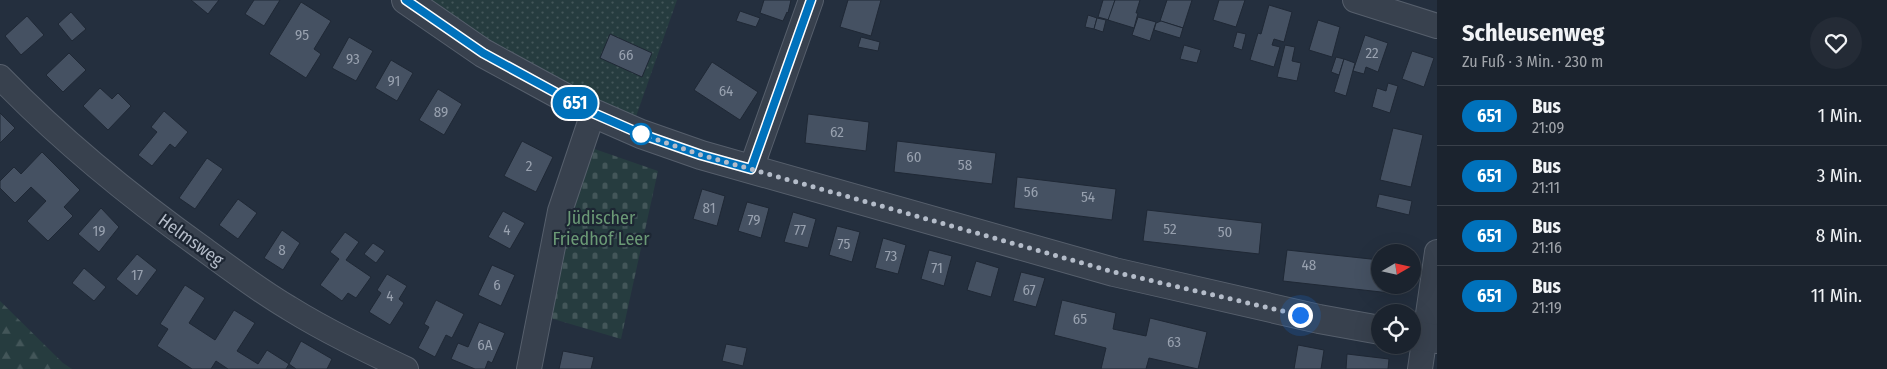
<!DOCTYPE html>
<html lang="de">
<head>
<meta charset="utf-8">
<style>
	body { margin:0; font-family:"Fira Sans Condensed",sans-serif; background:#242b36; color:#f1f3f6; height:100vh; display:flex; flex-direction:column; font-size:19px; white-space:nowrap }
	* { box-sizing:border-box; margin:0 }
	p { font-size:16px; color:#a0a4aa }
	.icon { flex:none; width:28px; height:28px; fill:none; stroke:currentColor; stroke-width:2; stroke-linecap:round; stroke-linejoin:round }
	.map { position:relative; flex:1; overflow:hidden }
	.sheet { display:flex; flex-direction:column; background:#1b232e; width:450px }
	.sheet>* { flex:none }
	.badge { padding:0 10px; border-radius:16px; font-size:18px; line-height:32px }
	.needle { width:32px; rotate:81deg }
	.tools { position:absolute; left:1371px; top:244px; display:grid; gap:10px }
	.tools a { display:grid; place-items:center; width:50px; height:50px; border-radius:50%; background:#1b232e; box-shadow:0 5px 20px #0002,0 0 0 1px #39404a; font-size:25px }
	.you { position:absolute; width:25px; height:25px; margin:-12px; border:4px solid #fff; border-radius:50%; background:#1a73e8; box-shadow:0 0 0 8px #1a73e833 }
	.map>.badge { position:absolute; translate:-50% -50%; box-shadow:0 0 0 2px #fff }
	.round { display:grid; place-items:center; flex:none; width:52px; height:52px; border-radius:26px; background:#242b36 }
	.head { display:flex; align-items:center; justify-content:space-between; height:85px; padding:0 25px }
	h1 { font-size:24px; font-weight:700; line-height:38px }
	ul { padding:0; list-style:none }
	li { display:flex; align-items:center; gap:15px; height:60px; padding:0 25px; border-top:1px solid #39404a }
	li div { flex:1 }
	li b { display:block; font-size:19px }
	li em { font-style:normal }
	li .badge { min-width:55px; font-weight:700; text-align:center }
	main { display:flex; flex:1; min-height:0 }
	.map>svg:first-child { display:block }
	.grass { fill:url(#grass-dots) }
	.forest { fill:url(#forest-firs) }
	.cemetery { fill:url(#cemetery-stones) }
	.building { fill:#455162; stroke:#1f2835 }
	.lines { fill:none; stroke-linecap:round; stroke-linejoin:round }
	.minor-casing { stroke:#565f6c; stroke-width:26 }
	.tertiary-casing { stroke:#565f6c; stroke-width:30 }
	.minor { stroke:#38414e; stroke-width:24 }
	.tertiary { stroke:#38414e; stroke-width:28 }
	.line-casing { stroke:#fff; stroke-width:11 }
	.line { stroke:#0072bc; stroke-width:8 }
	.walk { stroke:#b4bcc9; stroke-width:5; stroke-dasharray:0 9 }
	.stop-dot { fill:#fff; stroke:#0072bc; stroke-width:2.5 }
	.labels { text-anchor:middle; stroke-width:4.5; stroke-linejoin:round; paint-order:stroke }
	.number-label { font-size:15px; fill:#98a1af }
	.park-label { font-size:18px; fill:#6b9a76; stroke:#1d2633 }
	.street-label { font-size:18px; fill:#b4bcc9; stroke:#1d2633 }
</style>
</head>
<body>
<main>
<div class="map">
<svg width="1437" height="369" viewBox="0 0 1437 369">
	<defs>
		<pattern id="grass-dots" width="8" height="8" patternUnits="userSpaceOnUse" patternTransform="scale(1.25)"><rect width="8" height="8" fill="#263c3f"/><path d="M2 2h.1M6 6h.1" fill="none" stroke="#435659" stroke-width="1.8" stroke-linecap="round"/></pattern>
		<pattern id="forest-firs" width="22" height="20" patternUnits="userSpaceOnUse" patternTransform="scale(1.25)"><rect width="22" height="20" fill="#263c3f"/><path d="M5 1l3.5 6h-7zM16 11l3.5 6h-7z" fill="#435659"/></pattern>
		<pattern id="cemetery-stones" width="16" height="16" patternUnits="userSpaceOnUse" patternTransform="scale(1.25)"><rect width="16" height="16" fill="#263c3f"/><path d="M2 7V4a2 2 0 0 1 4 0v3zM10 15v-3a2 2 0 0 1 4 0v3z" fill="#435659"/></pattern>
	</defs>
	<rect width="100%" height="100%" fill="#242f3e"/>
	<path class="grass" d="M424,0H677L633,125L486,46Z"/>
	<path class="forest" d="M0,301L63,363L72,369H0Z"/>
	<path class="cemetery" d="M586,146L658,171L621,339L540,315Z"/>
	<g class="building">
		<path d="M191,0H219L208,14Z"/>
		<path d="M254,0H280L264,26L245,14Z"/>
		<path d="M764,0H791L788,13L787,12L783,21L760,13Z"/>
		<path d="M848,0H881L871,36L840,27Z"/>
		<path d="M1103,0H1115L1109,20L1098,17Z"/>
		<path d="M1115,0H1140L1136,13H1138L1134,28L1108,20Z"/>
		<path d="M1167,0H1192L1183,28L1160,21Z"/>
		<path d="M1219,0H1245L1236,27L1213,20Z"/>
		<path d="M301,2L331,21L314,49L321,54L306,78L269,54Z"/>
		<path d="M1269,5L1292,12L1284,42L1274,39L1272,45L1280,47L1274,67L1250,60L1258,33L1261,34Z"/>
		<path d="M740,11L760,18L756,27L736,21Z"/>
		<path d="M71,12L86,29L72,41L58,24Z"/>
		<path d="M1088,15L1097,18L1094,29L1085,27Z"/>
		<path d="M27,16L44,35L21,55L5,36Z"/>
		<path d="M1138,17L1156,22L1150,41L1132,35Z"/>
		<path d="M1097,18L1106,20L1103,32L1094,29Z"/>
		<path d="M1318,20L1340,27L1332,57L1309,50Z"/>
		<path d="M1161,21L1183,28L1180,38L1154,30L1156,23Z"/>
		<path d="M1237,32L1246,34L1242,50L1233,47Z"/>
		<path d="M610,34L652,53L642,77L600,58Z"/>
		<path d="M1365,35L1388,43L1378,72L1366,67L1364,74L1353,71Z"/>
		<path d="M349,37L373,51L356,81L332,68Z"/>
		<path d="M861,37L880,42L878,51L858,47Z"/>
		<path d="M1184,45L1201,50L1197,63L1180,59Z"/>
		<path d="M1285,45L1295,47L1292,61L1301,63L1297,81L1277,77Z"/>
		<path d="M1412,51L1434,58L1424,87L1402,79Z"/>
		<path d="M69,53L86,70L63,92L46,75Z"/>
		<path d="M1336,57L1344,59L1339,75L1331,72Z"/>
		<path d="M1344,59L1355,63L1346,96L1334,92Z"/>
		<path d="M391,60L413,73L397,101L375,88Z"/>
		<path d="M712,62L758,92L740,120L694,90Z"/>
		<path d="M1388,83L1398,86L1390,113L1372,107L1377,88L1386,91Z"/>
		<path d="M100,88L112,99L118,93L131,106L108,130L83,106Z"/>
		<path d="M438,89L462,104L444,135L419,120Z"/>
		<path d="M164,111L188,132L175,148L170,144L152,166L138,155L157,132L151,127Z"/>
		<path d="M0,113L15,128L0,143Z"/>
		<path d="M808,114L869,122L866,151L805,143Z"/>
		<path d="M1393,128L1423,135L1411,187L1380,180Z"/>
		<path d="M522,141L553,157L536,192L504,176Z"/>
		<path d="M897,141L996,153L992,184L894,172Z"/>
		<path d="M42,152L80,190L64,207L73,216L48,241L27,221L46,201L31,187L15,203L0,188V181L14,167L21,174Z"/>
		<path d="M207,158L223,169L195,209L179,198Z"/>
		<path d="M1017,177L1116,189L1112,220L1014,208Z"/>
		<path d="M702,189L725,196L717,226L693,219Z"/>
		<path d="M1379,194L1412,201L1409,215L1376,207Z"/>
		<path d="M238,199L257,213L238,239L219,225Z"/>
		<path d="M747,202L769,208L761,238L738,231Z"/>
		<path d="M101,208L119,227L99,252L78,234Z"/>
		<path d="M1147,210L1262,223L1259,254L1143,241Z"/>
		<path d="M503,211L525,223L510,249L488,237Z"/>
		<path d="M793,212L816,219L808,248L784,242Z"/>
		<path d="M837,226L860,232L852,262L829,255Z"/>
		<path d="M282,230L300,243L283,270L264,258Z"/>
		<path d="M345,232L359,242L346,260L371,277L356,298L348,293L342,301L320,285L339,259L330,252Z"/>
		<path d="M883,238L906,245L898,274L875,268Z"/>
		<path d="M373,243L385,251L376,263L364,254Z"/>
		<path d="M929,250L952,256L944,286L921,279Z"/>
		<path d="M1287,250L1380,260V285H1400L1399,294L1283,281Z"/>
		<path d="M137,254L157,270L137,296L116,279Z"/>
		<path d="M976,261L999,268L991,297L967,290Z"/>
		<path d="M492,265L515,275L501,306L478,295Z"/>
		<path d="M84,268L106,287L94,301L72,283Z"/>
		<path d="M1021,272L1045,278L1036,307L1013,301Z"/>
		<path d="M387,274L407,286L399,299L404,303L390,325L369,312L381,293L377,290Z"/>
		<path d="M185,285L205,298L189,323L215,340L234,310L255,323L237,351L258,364L267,350L289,364L286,369H228L216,361L211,369H192L157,346L168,329L160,324Z"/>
		<path d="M436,300L464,314L452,338L446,335L435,357L418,348L429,327L424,324Z"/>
		<path d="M1062,300L1116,313L1113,329L1146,336L1150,318L1207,332L1198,369L1149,358L1146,369H1101L1106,348L1054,335Z"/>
		<path d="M479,322L505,333L492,363L488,361L485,369H475L451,359L458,343L468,347Z"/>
		<path d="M301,341L332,359L327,369H296L289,364Z"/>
		<path d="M726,344L747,348L743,366L722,361Z"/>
		<path d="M1298,345L1324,350L1321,369H1294Z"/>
		<path d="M563,351L594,357L591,369H559Z"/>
		<path d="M1347,354L1389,359L1388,369H1346Z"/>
	</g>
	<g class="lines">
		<g class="minor-casing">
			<g id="minor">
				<path d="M1355,0L1437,26"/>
				<path d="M0,77C62,141 132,198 205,250C232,270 260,291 289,308C326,331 366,350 406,369"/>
				<path d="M751,169L811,0"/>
				<path d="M529,369L560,211L593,113"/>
				<path d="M1420,369L1437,252"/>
			</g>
		</g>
		<g class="tertiary-casing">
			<g id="tertiary">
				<path d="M406,0L483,53L593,113L641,134L701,155L1114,272L1319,319L1380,330"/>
				<path d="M1412,335L1437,339"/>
			</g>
		</g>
		<use href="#minor" class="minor"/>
		<use href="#tertiary" class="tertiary"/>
	</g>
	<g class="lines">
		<g class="line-casing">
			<path id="line" d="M406,0L483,53L593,113L641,134L701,155L751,169L811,0"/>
		</g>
		<use href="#line" class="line"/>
		<path class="walk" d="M641,134L701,155L1114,272L1300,315"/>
	</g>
	<circle class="stop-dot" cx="641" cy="134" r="10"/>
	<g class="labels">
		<g class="number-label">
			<text x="302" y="40">95</text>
			<text x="1372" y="58">22</text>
			<text x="626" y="60">66</text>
			<text x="353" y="64">93</text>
			<text x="394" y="86">91</text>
			<text x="726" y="96">64</text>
			<text x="441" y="117">89</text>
			<text x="837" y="137">62</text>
			<text x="914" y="162">60</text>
			<text x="965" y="170">58</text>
			<text x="529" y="171">2</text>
			<text x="1031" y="197">56</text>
			<text x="1088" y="202">54</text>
			<text x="709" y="213">81</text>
			<text x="754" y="225">79</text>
			<text x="1170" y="234">52</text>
			<text x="507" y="235">4</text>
			<text x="800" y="235">77</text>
			<text x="99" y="236">19</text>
			<text x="1225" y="237">50</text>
			<text x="844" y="249">75</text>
			<text x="282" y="255">8</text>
			<text x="891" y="261">73</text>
			<text x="1309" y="270">48</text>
			<text x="937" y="273">71</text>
			<text x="137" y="280">17</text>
			<text x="497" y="290">6</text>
			<text x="1029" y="295">67</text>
			<text x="390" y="301">4</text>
			<text x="1080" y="324">65</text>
			<text x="1174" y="347">63</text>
			<text x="485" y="350">6A</text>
		</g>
		<g class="park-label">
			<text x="601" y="224">Jüdischer<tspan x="601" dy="21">Friedhof Leer</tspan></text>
		</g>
		<g class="street-label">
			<text transform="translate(191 240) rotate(36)" y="6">Helmsweg</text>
		</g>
	</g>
</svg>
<div class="tools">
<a><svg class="needle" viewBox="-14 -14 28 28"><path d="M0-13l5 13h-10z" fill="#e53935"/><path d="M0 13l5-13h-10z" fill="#a0a4aa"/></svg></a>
<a><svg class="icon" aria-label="locate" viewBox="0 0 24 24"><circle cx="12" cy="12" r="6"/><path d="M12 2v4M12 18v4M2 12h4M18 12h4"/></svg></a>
</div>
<div class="you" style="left:1300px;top:315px"></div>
<b class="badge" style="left:575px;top:103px;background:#0072bc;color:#fff">651</b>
</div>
<section class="sheet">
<div class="head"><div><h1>Schleusenweg</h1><p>Zu Fuß · 3 Min. · 230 m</p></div><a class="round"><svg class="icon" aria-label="heart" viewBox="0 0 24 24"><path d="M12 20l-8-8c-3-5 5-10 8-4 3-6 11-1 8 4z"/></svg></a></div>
<ul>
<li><span class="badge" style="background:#0072bc;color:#fff">651</span><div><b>Bus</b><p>21:09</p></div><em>1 Min.</em></li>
<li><span class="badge" style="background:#0072bc;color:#fff">651</span><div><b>Bus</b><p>21:11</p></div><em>3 Min.</em></li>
<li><span class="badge" style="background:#0072bc;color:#fff">651</span><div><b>Bus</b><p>21:16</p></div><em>8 Min.</em></li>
<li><span class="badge" style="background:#0072bc;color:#fff">651</span><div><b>Bus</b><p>21:19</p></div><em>11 Min.</em></li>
</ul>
</section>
</main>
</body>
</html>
